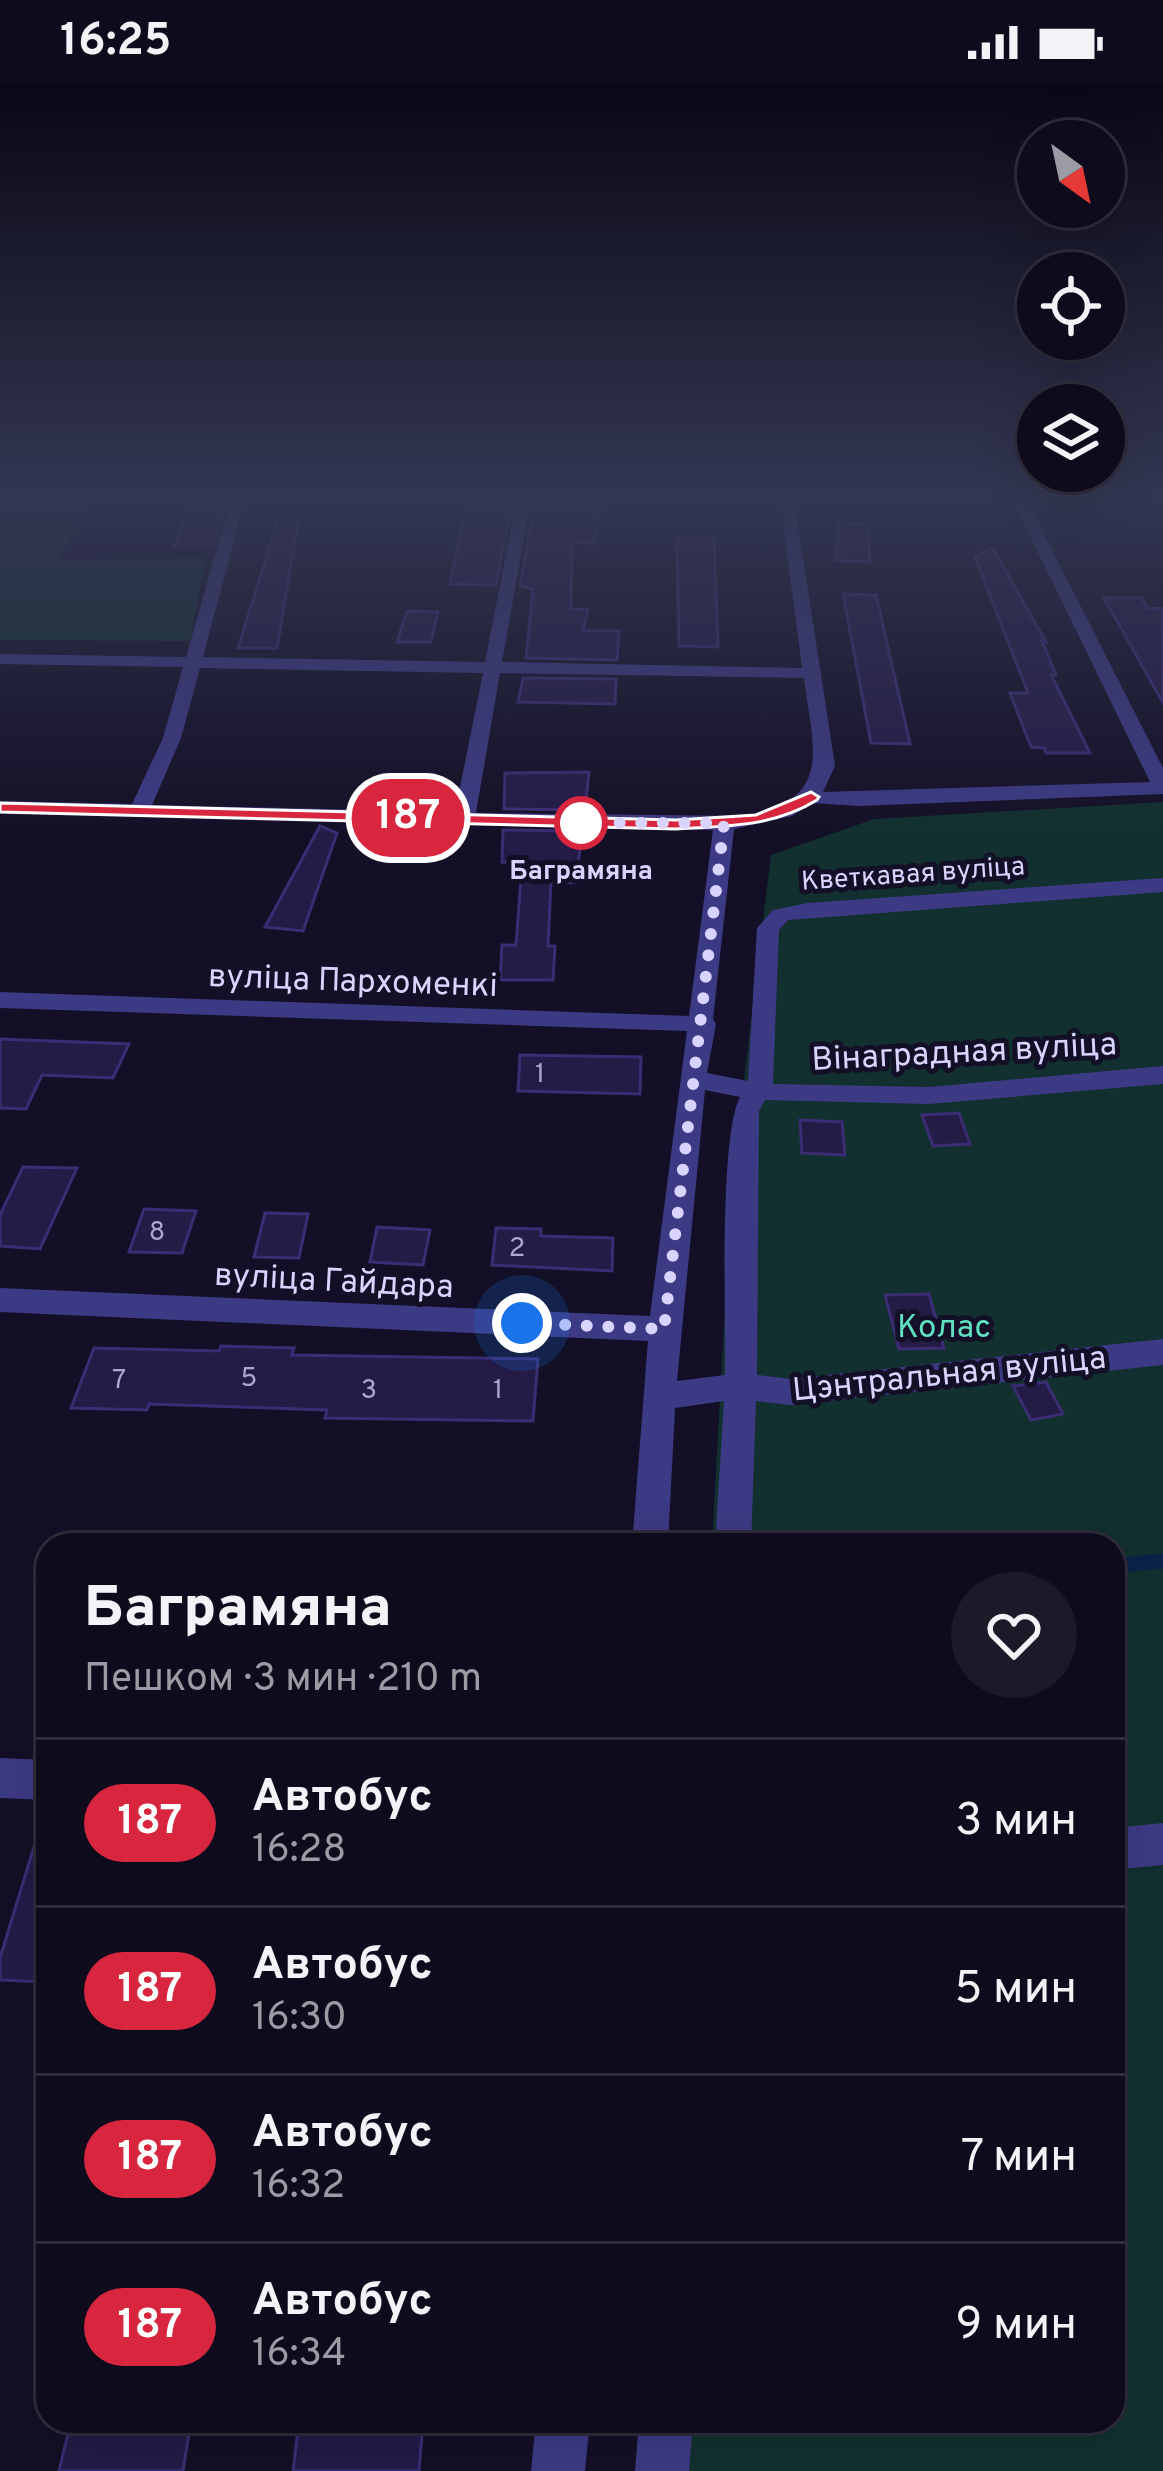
<!DOCTYPE html>
<html lang="ru">
<head>
<meta charset="utf-8">
<style>
	body { margin:0; font-family:Overpass,sans-serif; background:#1c1929; color:#f1f3f6; height:100vh; display:flex; flex-direction:column; font-size:45px; white-space:nowrap }
	* { box-sizing:border-box; margin:0 }
	p { font-size:39px; color:#9b9ba3 }
	.icon { flex:none; width:66px; height:66px; fill:none; stroke:currentColor; stroke-width:2; stroke-linecap:round; stroke-linejoin:round }
	.map { position:relative; flex:1; overflow:hidden }
	.panel { position:absolute; left:36px; top:1449px; width:1089px; height:900px; display:flex; flex-direction:column; background:#0e0b1c; border-radius:36px; box-shadow:0 12px 48px #0002,0 0 0 3px #2e2b3b }
	.panel>* { flex:none }
	.badge { padding:0 24px; border-radius:39px; font-size:42px; line-height:78px }
	.needle { width:78px; rotate:147deg }
	.fabs { position:absolute; left:1017px; top:36px; display:grid; gap:24px }
	.fabs a { display:grid; place-items:center; width:108px; height:108px; border-radius:50%; background:#0e0b1c; box-shadow:0 12px 48px #0002,0 0 0 3px #2e2b3b; font-size:60px }
	.you { position:absolute; width:60px; height:60px; margin:-30px; border:9px solid #fff; border-radius:50%; background:#1a73e8; box-shadow:0 0 0 18px #1a73e833 }
	.map>.badge { position:absolute; translate:-50% -50%; box-shadow:0 0 0 6px #fff }
	.round { display:grid; place-items:center; flex:none; width:126px; height:126px; border-radius:63px; background:#1c1929 }
	.summary { display:flex; align-items:center; justify-content:space-between; height:204px; padding:0 48px }
	h1 { font-size:57px; font-weight:800; line-height:90px }
	ul { padding:0; list-style:none }
	li { display:flex; align-items:center; gap:36px; height:168px; padding:0 48px; border-top:3px solid #2e2b3b }
	li div { flex:1 }
	li b { display:block; font-size:45px }
	li em { font-style:normal }
	li .badge { min-width:132px; font-weight:700; text-align:center }
	.status { display:flex; justify-content:space-between; align-items:center; height:84px; padding:0 60px; background:#0e0b1c; direction:ltr }
	.status svg { height:33px; fill:currentColor }
	.map>svg:first-child { display:block }
	.green { fill:#12302f }
	.lines { fill:none; stroke-linecap:round; stroke-linejoin:round }
	.stream { stroke:#0c2248; stroke-width:15 }
	.building { fill:#241b47; stroke:#3b2d73; stroke-width:3 }
	.minor { fill:#3d3a85; fill-rule:evenodd }
	.line { fill:#d7263d; stroke:#fff; stroke-width:3 }
	.walk { stroke:#d9d4ff; stroke-width:12; stroke-dasharray:0 21.6 }
	.stop-dot { fill:#fff; stroke:#d7263d; stroke-width:6 }
	.labels { text-anchor:middle; stroke-width:10; stroke-linejoin:round; paint-order:stroke }
	.far-stop-label { font-size:27px; font-weight:bold; fill:#d9d4ff; stroke:#130f26 }
	.far-street-label { font-size:27px; fill:#d9d4ff; stroke:#130f26 }
	.number-label { font-size:27px; fill:#aca6d1 }
	.street-label { font-size:33px; fill:#d9d4ff; stroke:#130f26 }
	.park-label { font-size:33px; fill:#5fe0c0; stroke:#130f26 }
</style>
</head>
<body>
<div class="status"><b>16:25</b><svg viewBox="0 0 49 12"><path d="M0 12V9h3v3zM5 12V6h3v6zM10 12V3h3v9zM15 12V0h3v12zM26 1h20v11H26zM47 4h2v5h-2z"/></svg></div>
<div class="map">
<svg width="1163" height="2387" viewBox="0 0 1163 2387">
	<rect width="100%" height="100%" fill="#130f26"/>
	<g class="green">
		<path d="M0,423H90L57,476L206,474L190,557L0,556Z"/>
		<path d="M1163,718V2387H662L665,2337H1113V1461H712L732,1095L771,771L874,735Z"/>
	</g>
	<g class="lines">
		<path class="stream" d="M1113,1482L1163,1477"/>
	</g>
	<g class="building">
		<path d="M189,415H226L213,461L175,462Z"/>
		<path d="M466,422L511,423L496,501L450,500Z"/>
		<path d="M534,424L601,425L594,459L572,458L571,525H588L583,547H619L617,576L526,574L533,506L520,501Z"/>
		<path d="M279,433L298,438L277,564H238Z"/>
		<path d="M839,439L868,440L870,478L836,476Z"/>
		<path d="M677,454H714L718,563L679,562Z"/>
		<path d="M993,464L1046,558L1042,557L1056,591H1051L1090,669H1046L1044,664L1031,663L1010,609H1028L975,473Z"/>
		<path d="M843,510L876,511L910,660L871,659Z"/>
		<path d="M1104,514H1142L1147,524L1163,525V619Z"/>
		<path d="M407,527L438,528L431,558H397Z"/>
		<path d="M523,594L616,595L615,620L518,618Z"/>
		<path d="M589,688L585,726L504,725L505,689Z"/>
		<path d="M320,742L337,749L303,847L265,843Z"/>
		<path d="M503,746L582,747L576,799L551,798L548,862H555L553,896H500L502,861H516L522,779L502,778Z"/>
		<path d="M0,955L129,960L113,994L42,991L26,1025L0,1024Z"/>
		<path d="M520,971L641,973L640,1010L518,1007Z"/>
		<path d="M959,1029L970,1060L933,1062L922,1031Z"/>
		<path d="M800,1036L842,1038L845,1071L802,1069Z"/>
		<path d="M23,1083L77,1084L40,1165L0,1162V1131Z"/>
		<path d="M144,1125L196,1127L182,1169L129,1168Z"/>
		<path d="M265,1129L308,1130L299,1174L254,1173Z"/>
		<path d="M377,1143L430,1146L423,1181L370,1178Z"/>
		<path d="M496,1144L541,1145V1152L613,1154L612,1187L492,1181Z"/>
		<path d="M929,1210L944,1264L899,1265L885,1211Z"/>
		<path d="M221,1262L294,1264L292,1271L538,1275L533,1337L325,1334L327,1326L149,1320L147,1326L71,1324L94,1264L219,1267Z"/>
		<path d="M1046,1298L1063,1330L1031,1336L1013,1302Z"/>
		<path d="M40,1743L48,1744V1880L43,1898L0,1896V1874Z"/>
		<path d="M71,2337H191L183,2387H59Z"/>
		<path d="M299,2337H423L419,2387H293Z"/>
	</g>
	<g class="lines">
		<g class="minor">
			<path d="M231,415H245L203,573L485,578L517,415H531L502,578L802,584L780,415H794L835,682L823,708L1150,698L1012,415H1026L1163,684V710L859,722L813,719L792,732L734,745L713,935L716,940L707,989L748,997L757,844L773,826L808,819L1163,794V808L788,836L779,846L773,1000L929,1003L1163,982V1000L929,1020L765,1016L759,1027L757,1291L791,1295L1163,1255V1281L791,1321L756,1317L751,1461H715L724,1317L675,1324L668,1461H632L648,1257L0,1228V1204L650,1232L687,947L0,924V908L689,932L713,746L0,729V717L132,720L163,654L183,583L0,580V570L186,573ZM200,584L483,589L455,728L152,721L181,654ZM500,589L804,594C813,666 835,717 742,732L476,729ZM705,1006L740,1013C719,1054 726,1234 725,1291L677,1297Z"/>
			<path d="M0,1674L48,1676V1716L0,1714Z"/>
			<path d="M1163,1739V1781L1113,1786V1744Z"/>
			<path d="M536,2337H590L585,2387H531Z"/>
			<path d="M639,2337H693L689,2387H635Z"/>
		</g>
	</g>
	<linearGradient id="sky" x2="0" y2="1"><stop stop-color="#0a0815"/><stop offset="0.55" stop-color="#333752"/><stop offset="1" stop-color="#333752" stop-opacity="0"/></linearGradient>
	<rect width="1163" height="750" fill="url(#sky)"/>
	<path class="line" d="M811,708L819,713L817,716C773,743 726,742 676,745L0,728V719L676,736L756,731Z"/>
	<g class="lines">
		<path class="walk" d="M522,1239L664,1245L724,739H581"/>
	</g>
	<circle class="stop-dot" cx="581" cy="739" r="24"/>
	<g class="labels">
		<g class="far-stop-label">
			<text x="581" y="795">Баграмяна</text>
		</g>
		<g class="far-street-label">
			<text transform="translate(913 789) rotate(-4)" y="9">Кветкавая вуліца</text>
		</g>
		<g class="number-label">
			<text x="540" y="998">1</text>
			<text x="157" y="1156">8</text>
			<text x="517" y="1172">2</text>
			<text x="249" y="1302">5</text>
			<text x="119" y="1304">7</text>
			<text x="369" y="1314">3</text>
			<text x="498" y="1314">1</text>
		</g>
		<g class="street-label">
			<text transform="translate(353 895) rotate(2)" y="12">вуліца Пархоменкі</text>
			<text transform="translate(964 966) rotate(-3)" y="12">Вінаградная вуліца</text>
			<text transform="translate(334 1195) rotate(3)" y="12">вуліца Гайдара</text>
			<text transform="translate(949 1288) rotate(-6)" y="12">Цэнтральная вуліца</text>
		</g>
		<g class="park-label">
			<text x="944" y="1253">Колас</text>
		</g>
	</g>
</svg>
<div class="fabs">
<a><svg class="needle" viewBox="-14 -14 28 28"><path d="M0-13l5 13h-10z" fill="#e53935"/><path d="M0 13l5-13h-10z" fill="#9b9ba3"/></svg></a>
<a><svg class="icon" aria-label="locate" viewBox="0 0 24 24"><circle cx="12" cy="12" r="6"/><path d="M12 2v4M12 18v4M2 12h4M18 12h4"/></svg></a>
<a><svg class="icon" aria-label="layers" viewBox="0 0 24 24"><path d="M12 4l9 5-9 5-9-5zM3 14l9 5 9-5"/></svg></a>
</div>
<div class="you" style="left:522px;top:1239px"></div>
<b class="badge" style="left:408px;top:734px;background:#d7263d;color:#fff">187</b>
<section class="panel">
<div class="summary"><div><h1>Баграмяна</h1><p>Пешком · 3 мин · 210 m</p></div><a class="round"><svg class="icon" aria-label="heart" viewBox="0 0 24 24"><path d="M12 20l-8-8c-3-5 5-10 8-4 3-6 11-1 8 4z"/></svg></a></div>
<ul>
<li><span class="badge" style="background:#d7263d;color:#fff">187</span><div><b>Автобус</b><p>16:28</p></div><em>3 мин</em></li>
<li><span class="badge" style="background:#d7263d;color:#fff">187</span><div><b>Автобус</b><p>16:30</p></div><em>5 мин</em></li>
<li><span class="badge" style="background:#d7263d;color:#fff">187</span><div><b>Автобус</b><p>16:32</p></div><em>7 мин</em></li>
<li><span class="badge" style="background:#d7263d;color:#fff">187</span><div><b>Автобус</b><p>16:34</p></div><em>9 мин</em></li>
</ul>
</section>
</div>
</body>
</html>
